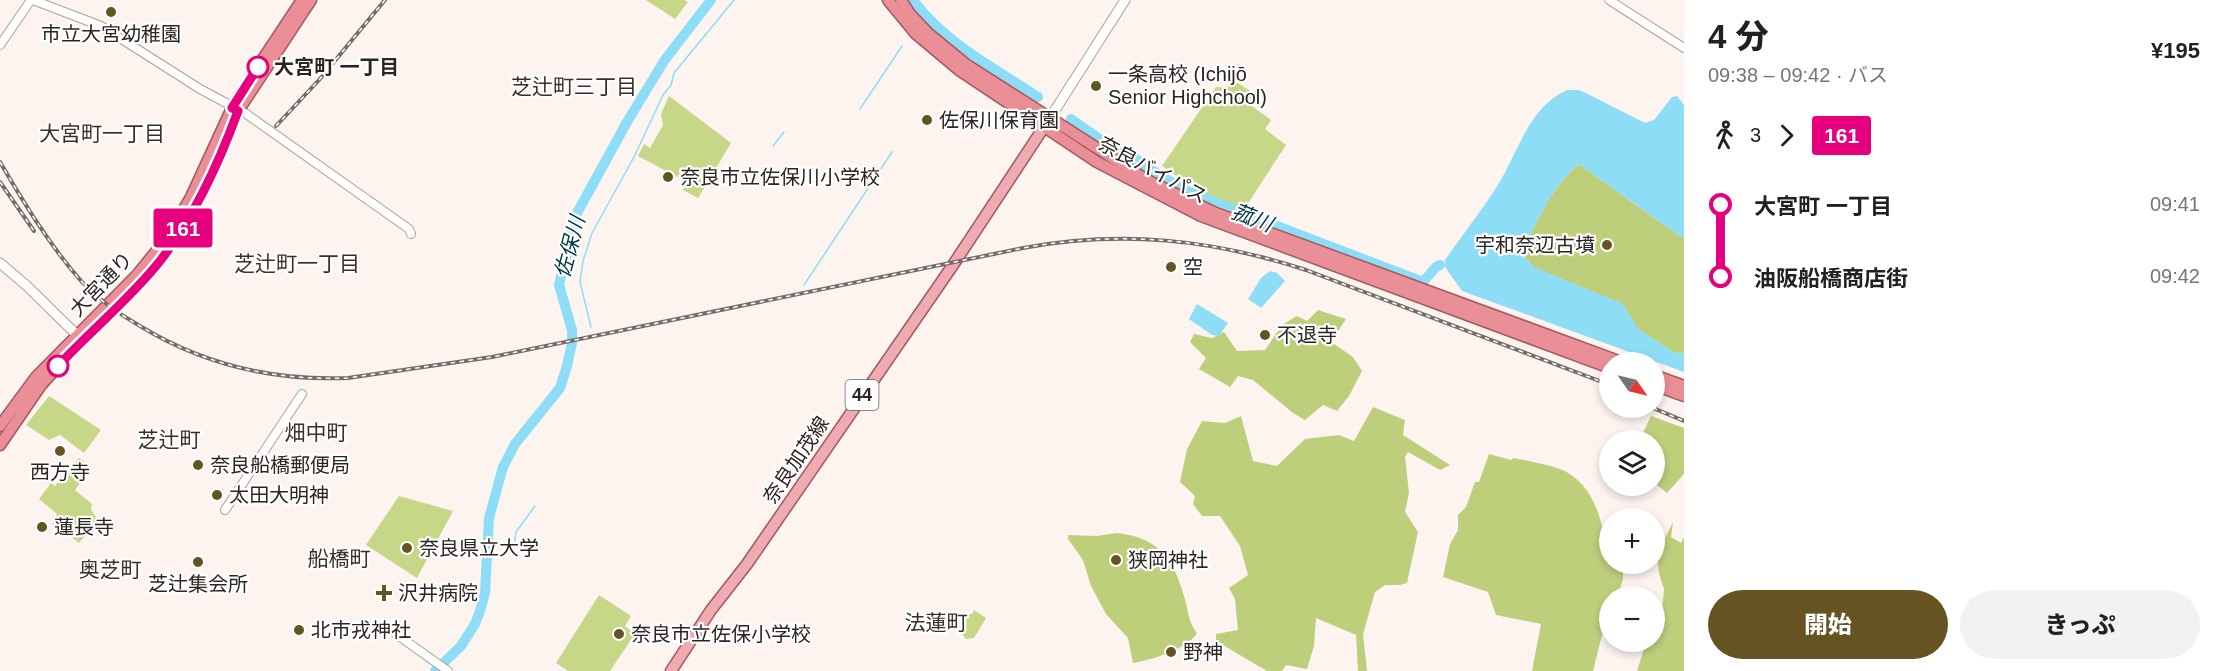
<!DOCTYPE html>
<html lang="ja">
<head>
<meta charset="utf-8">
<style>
	body { margin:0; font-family:Helvetica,"Noto Sans JP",sans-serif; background:#f2f2f2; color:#202124; height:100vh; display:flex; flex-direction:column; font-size:22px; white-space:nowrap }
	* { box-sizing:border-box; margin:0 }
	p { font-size:20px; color:#757577 }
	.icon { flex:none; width:33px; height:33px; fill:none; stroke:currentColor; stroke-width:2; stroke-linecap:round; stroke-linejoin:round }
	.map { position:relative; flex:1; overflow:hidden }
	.panel { display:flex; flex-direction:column; background:#fff; width:540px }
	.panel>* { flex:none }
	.badge { padding:0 12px; border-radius:4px; font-size:21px; line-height:39px }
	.needle { width:39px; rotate:124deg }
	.controls { position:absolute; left:1599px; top:352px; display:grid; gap:12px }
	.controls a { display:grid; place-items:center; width:66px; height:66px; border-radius:50%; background:#fff; box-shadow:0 3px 9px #0003; font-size:30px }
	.map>.badge { position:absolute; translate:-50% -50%; box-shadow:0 0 0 3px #fff }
	.legs { display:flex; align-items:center; gap:9px; height:66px; padding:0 24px; font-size:20px }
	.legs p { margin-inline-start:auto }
	.summary { display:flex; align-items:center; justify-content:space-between; height:102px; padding:0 24px }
	h1 { font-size:33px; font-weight:800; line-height:45px }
	.cta { display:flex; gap:12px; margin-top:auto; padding:12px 24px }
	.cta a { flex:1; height:69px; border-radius:36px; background:#655422; color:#fff; font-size:24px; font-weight:800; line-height:69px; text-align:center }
	.cta a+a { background:#f2f2f2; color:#202124 }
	ul { padding:0 24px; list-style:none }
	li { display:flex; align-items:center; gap:21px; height:72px; font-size:22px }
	li i { display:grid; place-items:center; width:9px; height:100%; margin:0 8px; background:currentColor }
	li i::after { content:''; width:15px; height:15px; margin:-8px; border:4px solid; border-radius:50%; background:#fff }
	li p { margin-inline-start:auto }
	li:first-child i { background:linear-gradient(#0000 50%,currentColor 0) }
	li:last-child i { background:linear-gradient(currentColor 50%,#0000 0) }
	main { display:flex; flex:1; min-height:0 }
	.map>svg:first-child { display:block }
	.green { fill:#c6d787 }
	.forest { fill:#becf7c }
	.water { fill:#8dddf7 }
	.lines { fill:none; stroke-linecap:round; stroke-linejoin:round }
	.stream { stroke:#8dddf7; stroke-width:1.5 }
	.river { stroke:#8dddf7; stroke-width:10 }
	.tertiary-casing { stroke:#b19e93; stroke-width:10 }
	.secondary-casing { stroke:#b19e93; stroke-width:11 }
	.primary-casing { stroke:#a4575d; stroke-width:13 }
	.trunk-casing { stroke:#a4575d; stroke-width:13 }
	.tertiary { stroke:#fff; stroke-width:8 }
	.secondary { stroke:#fff; stroke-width:9 }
	.primary { stroke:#efabb2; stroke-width:10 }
	.trunk { stroke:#ea8f98; stroke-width:10 }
	.rail-casing { stroke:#746c68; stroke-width:4 }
	.rail { stroke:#fff; stroke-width:1.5; stroke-dasharray:4.5; stroke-linecap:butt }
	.line-1-casing { stroke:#fff; stroke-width:14 }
	.line-1 { stroke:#e6007e; stroke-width:9 }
	.poi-dot { fill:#655422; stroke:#fff; stroke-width:2 }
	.stop-1-dot { fill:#fff; stroke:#e6007e; stroke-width:3 }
	.labels { text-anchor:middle; stroke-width:4.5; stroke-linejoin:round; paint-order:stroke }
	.shield { fill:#fff; stroke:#6b6663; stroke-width:1.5 }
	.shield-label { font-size:18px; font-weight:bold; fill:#2c2420 }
	.poi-label { font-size:20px; fill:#2c2420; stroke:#fff; text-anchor:start }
	.stop-label { font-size:20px; font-weight:bold; fill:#2c2420; stroke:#fff; text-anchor:start }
	.street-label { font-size:20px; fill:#2c2420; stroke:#fff }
	.neighbourhood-label { font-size:21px; fill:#3d2d24; stroke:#fff }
	.water-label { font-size:21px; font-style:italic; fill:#013542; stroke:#fff }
</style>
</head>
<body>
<main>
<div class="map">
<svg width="1684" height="671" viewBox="0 0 1684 671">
	<rect width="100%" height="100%" fill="#fdf4f0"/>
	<g class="green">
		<path d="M646,0H684L688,2L675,19Z"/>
		<path d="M1233,80L1255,94L1249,104L1271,120L1265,129L1286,145L1243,211L1194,191L1192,186L1162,166L1216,87L1227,88Z"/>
		<path d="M669,96L731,143L698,198L683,190L687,182L638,156L644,144L650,148L663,125L661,114Z"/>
		<path d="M49,396L101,430L84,453L60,435L49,440L26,425Z"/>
		<path d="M79,458L84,461L81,468L87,473L75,490L92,504L91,509L98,520L79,543L61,528L58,529L52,524L57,514L39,499L51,483L55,486Z"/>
		<path d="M399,496L453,511L417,578L366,545Z"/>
		<path d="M599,595L631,616L625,626L635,634L610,671H568L556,663Z"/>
		<path d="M974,610L986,618L974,638L966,639L961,633L968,614H972Z"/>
	</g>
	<g class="forest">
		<path d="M1579,164L1681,237H1684V354L1673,352L1637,329L1622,304L1535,268L1522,255C1534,225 1553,184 1579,164Z"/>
		<path d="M1318,310L1346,319L1331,342L1353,357L1362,371L1349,396L1337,411L1323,405L1305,420L1293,413L1253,380L1238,376L1230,387L1199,369L1206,358L1190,342L1194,334L1212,338L1224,332L1237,351L1265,350L1282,325L1297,316L1307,321Z"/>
		<path d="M1373,407L1405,420L1403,435L1450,465L1440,470L1408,452L1405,457L1409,493L1405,512L1418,532L1407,583L1400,585H1385L1375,592L1363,634L1367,671H1358L1356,635L1316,618L1314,646L1307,669L1286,665L1282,671H1267L1216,641V634L1238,630L1235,599L1229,588L1248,575L1240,546L1220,516H1202L1193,504L1195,496L1180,482L1187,449L1202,421L1225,423L1241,416L1253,461L1277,466L1305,439L1339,435L1354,441Z"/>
		<path d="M1651,416L1684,428V474L1667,493L1657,485L1662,468L1655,463L1654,441H1639Z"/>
		<path d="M1489,454L1511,460L1514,458C1529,461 1546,464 1560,469C1586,479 1599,507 1603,532C1605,544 1610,552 1610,564H1623V579L1617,597H1610L1609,622L1602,635L1593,671H1532L1541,624L1496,615L1488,592L1443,577L1450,544L1458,530V515L1466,507L1475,482H1479Z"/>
		<path d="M1673,522L1671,537L1681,543L1684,537V671H1637L1646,642H1654L1655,624L1662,610L1664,589L1659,574L1657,554Z"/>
		<path d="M1117,533C1162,538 1175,562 1186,603C1188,613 1190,625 1197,633C1188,649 1151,660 1133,663L1128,638L1106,614L1091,586L1083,560L1068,539V535L1096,536Z"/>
	</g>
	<g class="water">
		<path d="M1567,90H1578L1586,93L1645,123L1654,120L1672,97L1677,96L1684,105V237H1681L1579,164C1554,183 1533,226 1522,256L1536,268L1623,304L1638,329L1673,352L1684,354V372L1462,291L1445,267V260C1463,234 1483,209 1499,183C1519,150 1529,107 1567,90Z"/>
		<path d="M1270,271L1277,273L1285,281L1261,308L1248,299L1261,278Z"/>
		<path d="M1197,304L1228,323L1219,336L1212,335L1189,319Z"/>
	</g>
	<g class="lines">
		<g class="stream">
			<path d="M860,109L902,46"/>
			<path d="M773,146L784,132"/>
			<path d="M804,285L892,152"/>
			<path d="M591,327L580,282L583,261L592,233L634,157L663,95L671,85L674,73L734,0"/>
			<path d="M513,552L516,532L535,506"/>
		</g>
		<g class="river">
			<path d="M913,0C946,44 993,67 1038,97"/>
			<path d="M1071,119L1104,142L1121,149L1161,176L1191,193L1423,282L1436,267L1440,265"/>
			<path d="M435,671L461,646L475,624L480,611L485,593L489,518L503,467L515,444L560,388L567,366L572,343V330L559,285L577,213L627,122L664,61L711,0"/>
		</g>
		<g class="tertiary-casing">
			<g id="tertiary">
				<path d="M33,0L101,26L200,89L245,113L409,229L411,234"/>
				<path d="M1609,0L1684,48"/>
				<path d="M0,45L31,0"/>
				<path d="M225,510L302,394"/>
				<path d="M396,634L448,671"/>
			</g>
		</g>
		<g class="secondary-casing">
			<g id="secondary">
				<path d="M1050,118L1125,0"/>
				<path d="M0,263L27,286L82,340"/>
			</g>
		</g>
		<g class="primary-casing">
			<path id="primary" d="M671,671L711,610L747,564L953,265L1048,121"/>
		</g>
		<g class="trunk-casing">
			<g id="trunk">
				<path d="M888,0L916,34L959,70L1097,162L1201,216L1610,368"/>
				<path d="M901,0L910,14L928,33L967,65L1147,180L1216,213L1624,363"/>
				<path d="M259,65L302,0"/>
				<path d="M1654,375L1684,386"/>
				<path d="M1654,385L1684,396"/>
				<path d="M0,426L36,377L137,275L167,238L191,197L232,108L239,96"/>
				<path d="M0,445L41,385L82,340L140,283L174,241L198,202L219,157L238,111L311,0"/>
			</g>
		</g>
		<use href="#tertiary" class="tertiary"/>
		<use href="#secondary" class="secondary"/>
		<use href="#primary" class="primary"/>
		<use href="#trunk" class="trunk"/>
		<g class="rail-casing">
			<g id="rail">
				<path d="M276,126L319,80L385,0"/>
				<path d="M0,162C24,203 50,246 82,282C99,300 119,314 140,326C204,365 274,381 348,378L492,357L1023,248C1122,230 1211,239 1306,270L1610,385"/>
				<path d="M0,182L34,231"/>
				<path d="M1653,408L1684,421"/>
			</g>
		</g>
		<use href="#rail" class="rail"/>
	</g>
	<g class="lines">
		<g class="line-1-casing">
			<path id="line-1" d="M58,366C91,330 130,299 160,261C195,216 219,163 238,111L232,108L258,67"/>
		</g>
		<use href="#line-1" class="line-1"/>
	</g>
	<g class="poi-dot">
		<circle cx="111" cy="12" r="6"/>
		<circle cx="1096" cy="86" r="6"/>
		<circle cx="927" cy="120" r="6"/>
		<circle cx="668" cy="177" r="6"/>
		<circle cx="1607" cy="245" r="6"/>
		<circle cx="1171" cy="267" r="6"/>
		<circle cx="1265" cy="335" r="6"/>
		<circle cx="60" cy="451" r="6"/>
		<circle cx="198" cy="465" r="6"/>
		<circle cx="217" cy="495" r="6"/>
		<circle cx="42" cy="527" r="6"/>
		<circle cx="407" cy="548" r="6"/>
		<circle cx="1116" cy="560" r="6"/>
		<circle cx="198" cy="562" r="6"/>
		<path d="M381 584h6v6h6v6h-6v6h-6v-6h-6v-6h6z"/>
		<circle cx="299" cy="630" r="6"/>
		<circle cx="619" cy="634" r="6"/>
		<circle cx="1171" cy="652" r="6"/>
	</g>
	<g class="stop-1-dot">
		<circle cx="258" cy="67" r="10"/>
		<circle cx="58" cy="366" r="10"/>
	</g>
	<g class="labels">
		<rect class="shield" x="845.5" y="380" width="33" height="30" rx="4.5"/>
		<g class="shield-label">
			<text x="862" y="401">44</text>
		</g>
		<g class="poi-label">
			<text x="111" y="41" text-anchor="middle">市立大宮幼稚園</text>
			<text x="1108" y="81">一条高校 (Ichijō<tspan x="1108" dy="23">Senior Highchool)</tspan></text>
			<text x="939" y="127">佐保川保育園</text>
			<text x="680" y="184">奈良市立佐保川小学校</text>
			<text x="1595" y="252" text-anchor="end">宇和奈辺古墳</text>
			<text x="1183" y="274">空</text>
			<text x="1277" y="342">不退寺</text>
			<text x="210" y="472">奈良船橋郵便局</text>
			<text x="60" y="479" text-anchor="middle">西方寺</text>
			<text x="229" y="502">太田大明神</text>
			<text x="54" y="534">蓮長寺</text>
			<text x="419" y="555">奈良県立大学</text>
			<text x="1128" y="567">狭岡神社</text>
			<text x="198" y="591" text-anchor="middle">芝辻集会所</text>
			<text x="398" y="600">沢井病院</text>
			<text x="311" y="637">北市戎神社</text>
			<text x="631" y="641">奈良市立佐保小学校</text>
			<text x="1183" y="659">野神</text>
		</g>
		<g class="stop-label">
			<text x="274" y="74">大宮町 一丁目</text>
		</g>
		<g class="street-label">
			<text transform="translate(1153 170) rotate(28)" y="7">奈良バイパス</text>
			<text transform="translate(101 284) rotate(-46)" y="7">大宮通り</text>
			<text transform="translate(796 460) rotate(-56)" y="7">奈良加茂線</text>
		</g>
		<g class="neighbourhood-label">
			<text x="574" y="94">芝辻町三丁目</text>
			<text x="102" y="141">大宮町一丁目</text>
			<text x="297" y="271">芝辻町一丁目</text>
			<text x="316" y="440">畑中町</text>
			<text x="169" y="447">芝辻町</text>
			<text x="339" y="566">船橋町</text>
			<text x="110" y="577">奥芝町</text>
			<text x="936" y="630">法蓮町</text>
		</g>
		<g class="water-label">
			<text transform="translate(1252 218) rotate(21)" y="7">菰川</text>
			<text transform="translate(570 247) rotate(-75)" y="7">佐保川</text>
		</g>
	</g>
</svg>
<div class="controls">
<a><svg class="needle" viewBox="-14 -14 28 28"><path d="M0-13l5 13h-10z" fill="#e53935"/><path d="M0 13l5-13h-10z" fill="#757577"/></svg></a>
<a><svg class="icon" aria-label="layers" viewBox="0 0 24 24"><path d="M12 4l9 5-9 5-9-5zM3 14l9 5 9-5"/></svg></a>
<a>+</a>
<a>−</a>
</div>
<b class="badge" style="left:183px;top:228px;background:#e6007e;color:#fff">161</b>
</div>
<section class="panel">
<div class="summary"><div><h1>4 分</h1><p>09:38 – 09:42 · バス</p></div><b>¥195</b></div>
<div class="legs"><svg class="icon" aria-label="walk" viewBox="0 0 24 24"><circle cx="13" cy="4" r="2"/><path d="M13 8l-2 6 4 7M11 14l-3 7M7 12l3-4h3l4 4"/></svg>3<svg class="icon" aria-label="forward" viewBox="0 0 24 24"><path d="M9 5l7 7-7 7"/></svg><b class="badge" style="background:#e6007e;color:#fff">161</b></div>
<ul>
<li><i style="color:#e6007e"></i><b>大宮町 一丁目</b><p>09:41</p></li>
<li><i style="color:#e6007e"></i><b>油阪船橋商店街</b><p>09:42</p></li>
</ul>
<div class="cta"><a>開始</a><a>きっぷ</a></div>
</section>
</main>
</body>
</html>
